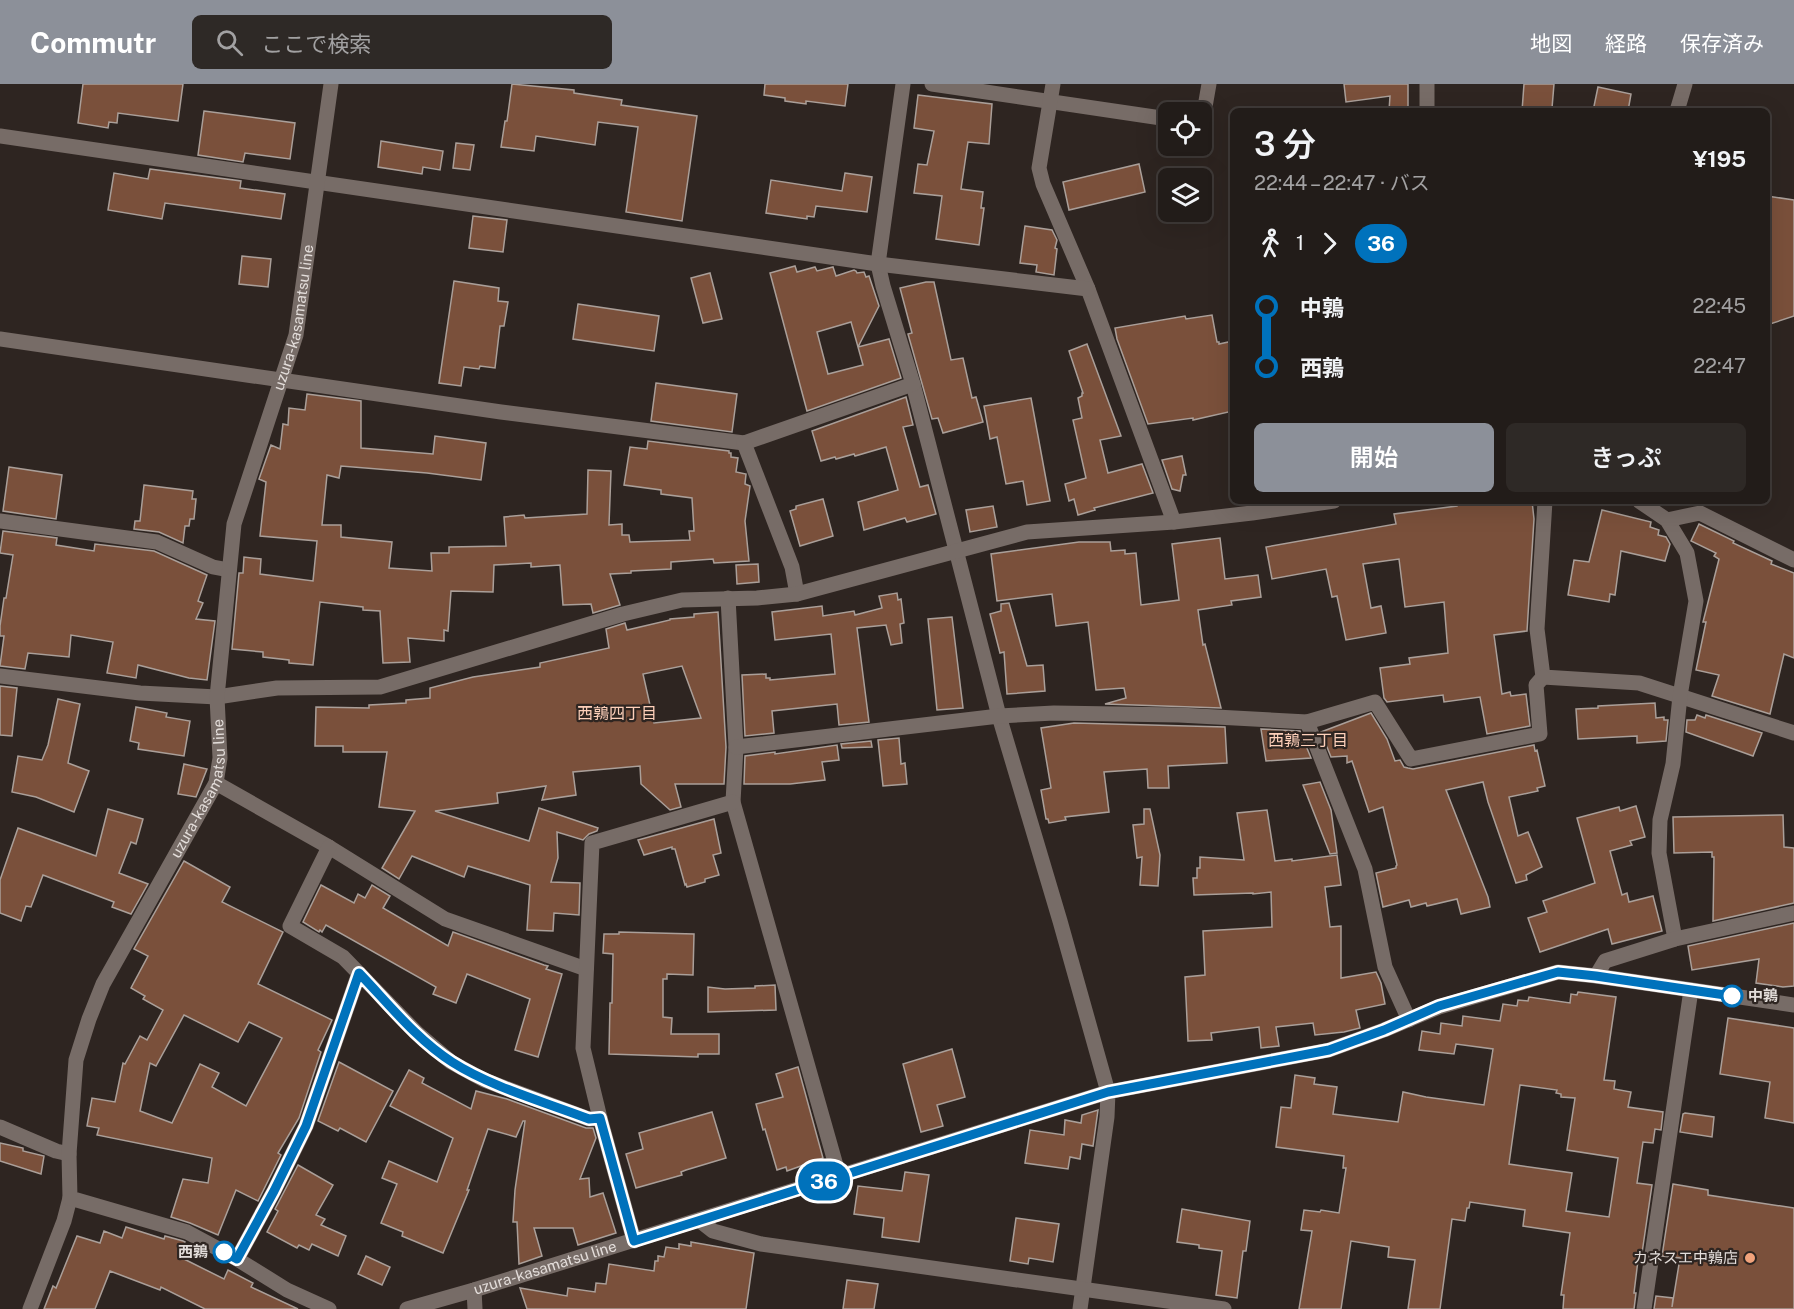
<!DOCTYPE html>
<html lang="ja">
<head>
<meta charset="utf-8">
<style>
	body { margin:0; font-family:"Public Sans","Noto Sans JP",sans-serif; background:#2e2926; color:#f1f3f6; height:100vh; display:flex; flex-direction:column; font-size:22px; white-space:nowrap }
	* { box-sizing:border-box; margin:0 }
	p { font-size:20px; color:#a2a1a2 }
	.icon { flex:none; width:33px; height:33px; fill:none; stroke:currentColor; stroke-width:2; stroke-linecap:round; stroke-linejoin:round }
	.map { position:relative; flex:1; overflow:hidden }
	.side { position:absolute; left:1230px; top:24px; width:540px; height:396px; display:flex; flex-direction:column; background:#221c19; border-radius:9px; box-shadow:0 6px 24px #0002,0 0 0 2px #3f3a38 }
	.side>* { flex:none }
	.badge { padding:0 12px; border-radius:20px; font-size:21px; line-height:39px }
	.buttons { position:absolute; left:1158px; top:18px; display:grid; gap:12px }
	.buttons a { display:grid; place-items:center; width:54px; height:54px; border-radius:9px; background:#221c19; box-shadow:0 6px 24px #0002,0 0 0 2px #3f3a38; font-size:30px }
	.map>.badge { position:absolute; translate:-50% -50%; box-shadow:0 0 0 3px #fff }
	.legs { display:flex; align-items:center; gap:9px; height:66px; padding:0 24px; font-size:20px }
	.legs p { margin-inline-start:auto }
	.headline { display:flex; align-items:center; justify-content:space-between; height:102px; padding:0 24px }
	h1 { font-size:33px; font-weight:600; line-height:45px }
	.primary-button { display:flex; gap:12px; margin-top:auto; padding:12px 24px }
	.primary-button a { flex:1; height:69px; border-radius:9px; background:#8c9099; color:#fff; font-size:24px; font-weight:600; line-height:69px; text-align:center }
	.primary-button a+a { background:#2e2926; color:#f1f3f6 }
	ul { padding:0 24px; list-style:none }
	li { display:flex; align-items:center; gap:21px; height:60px; font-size:22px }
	li i { display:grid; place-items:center; width:9px; height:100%; margin:0 8px; background:currentColor }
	li i::after { content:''; width:15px; height:15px; margin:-8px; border:4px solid; border-radius:50%; background:#221c19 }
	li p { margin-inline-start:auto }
	li:first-child i { background:linear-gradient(#0000 50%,currentColor 0) }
	li:last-child i { background:linear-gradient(currentColor 50%,#0000 0) }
	header { display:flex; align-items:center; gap:36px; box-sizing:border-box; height:84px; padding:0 30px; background:#8c9099; color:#fff }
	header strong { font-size:28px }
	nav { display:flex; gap:33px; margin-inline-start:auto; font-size:21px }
	.search { width:420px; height:54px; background:#2e2926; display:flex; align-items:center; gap:15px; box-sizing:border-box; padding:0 21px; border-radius:9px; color:#a2a1a2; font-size:22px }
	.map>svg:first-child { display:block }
	.building { fill:#7a503b; stroke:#aa9f99; stroke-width:1.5; fill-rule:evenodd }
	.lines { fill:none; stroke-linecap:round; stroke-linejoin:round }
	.street { stroke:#776c67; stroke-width:15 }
	.secondary { stroke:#776c67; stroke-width:15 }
	.line-1-casing { stroke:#fff; stroke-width:14 }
	.line-1 { stroke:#0072bc; stroke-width:9 }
	.stop-1-dot { fill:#fff; stroke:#0072bc; stroke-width:3 }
	.poi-dot { fill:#f1a27b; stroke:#2e2521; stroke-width:2 }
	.labels { text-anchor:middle; stroke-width:4.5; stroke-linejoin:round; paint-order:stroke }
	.street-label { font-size:15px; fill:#e3ddda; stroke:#2e2521 }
	.stop-label { font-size:15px; font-weight:bold; fill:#e3ddda; stroke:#2e2521; text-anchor:start }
	.poi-label { font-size:15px; fill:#e3ddda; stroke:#2e2521; text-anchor:end }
	.neighbourhood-label { font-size:16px; fill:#fed0ba; stroke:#2e2521 }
</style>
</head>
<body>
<header>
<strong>Commutr</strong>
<div class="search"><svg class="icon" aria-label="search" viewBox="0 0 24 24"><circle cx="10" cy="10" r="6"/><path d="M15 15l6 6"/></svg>ここで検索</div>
<nav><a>地図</a><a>経路</a><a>保存済み</a></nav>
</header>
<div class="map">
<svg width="1794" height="1225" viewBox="0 0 1794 1225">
	<rect width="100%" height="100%" fill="#2e2521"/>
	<g class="building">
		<path d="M83,0H183L178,37L118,29L117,39L109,38L108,44L78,39Z"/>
		<path d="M512,0L574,6V9L622,16L621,21L697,32L682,137L626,128L638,43L598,38L595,61L536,52L534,67L501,63L505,37H507Z"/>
		<path d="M765,0H848L845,22L806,17V20L785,17V14L764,11Z"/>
		<path d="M1344,0H1408V27H1389L1390,12L1346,18Z"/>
		<path d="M1524,0H1554L1552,24H1545V27H1522Z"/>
		<path d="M1598,3L1631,10L1628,27H1593Z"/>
		<path d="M918,11L992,20L989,60L968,58L961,105L983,108L981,124H984L979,161L936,155L942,112L914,109L918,80L927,81L934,47L914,44Z"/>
		<path d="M204,27L295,39L290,75L245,69L243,78L198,71Z"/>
		<path d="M381,57L443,67L440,86L423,83L422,90L378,83Z"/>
		<path d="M456,59L474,61L470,86L453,84Z"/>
		<path d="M1139,80L1145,108L1069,126L1063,98Z"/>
		<path d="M150,85L241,97L240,104L285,110L281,135L165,119L162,135L108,126L114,89L148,95Z"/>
		<path d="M845,89L872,93L867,128L816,122L814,133L807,132V135L766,129L771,96L842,107Z"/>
		<path d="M1767,112L1794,116V232L1767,241Z"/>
		<path d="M473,132L507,136L503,168L469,164Z"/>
		<path d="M1025,142L1052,146L1057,156L1055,164L1057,165L1054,191L1036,188L1037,181L1020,179Z"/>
		<path d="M242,172L271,175L268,203L239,200Z"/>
		<path d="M795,182L797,188L815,183L817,187L833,183L836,192L854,186L856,187L857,189L864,188L866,193L869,192L879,222L858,263L851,238L817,248L828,290L863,281L858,263L889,255L901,294L807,327L770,189Z"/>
		<path d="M710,189L722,235L703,239L691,194Z"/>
		<path d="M454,197L499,204L498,217L508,218L504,242H500L495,284L480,282L479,285L464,283L461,302L439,299Z"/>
		<path d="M926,198H934L951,276L963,274L972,314L976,313L983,338L943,349L938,334L932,335L908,250L912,249L900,204Z"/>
		<path d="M578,220L659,232L654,267L573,255Z"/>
		<path d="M1212,231L1217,258H1219V260L1233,257V327L1193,336V334L1148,340L1117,255L1115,244L1185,232L1186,235Z"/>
		<path d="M1087,260L1121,352L1100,356L1108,389L1142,380L1153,409L1094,424L1095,426L1078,431L1074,415L1069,417L1065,400L1086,394L1073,336L1082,334L1078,314L1082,312V309H1083L1069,267Z"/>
		<path d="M656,299L737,310L732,348L651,337Z"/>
		<path d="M307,310L361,317V364L433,370L435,352L486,359L481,396L427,389L341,382L339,394L327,391L322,441H341V453L392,458L389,484L432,487L431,469H449V463L506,462L504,433L524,431L525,434L587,430L588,386L611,387L609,441L622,440V451H629L630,458L690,456L689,447H694L692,414L661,410V406L624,401L630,363L647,365L648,357L729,367V369H731V373L738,374L736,388L746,390L745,400L750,402L745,437L749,477L714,479L713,475L671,478V485L631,487V489L610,490L620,521L593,529L591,520L563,521L560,481L531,483V479L494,481L493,508L451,507L448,547L444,546V557L408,554L410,578L383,579L380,527L363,526V523L320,518L313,581L289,579V576L263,573V568L232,565L239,489H243L244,473L261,475L260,490L313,497L317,457L260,452L266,398L259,395L271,361L280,365L283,340L288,341L289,324L305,326Z"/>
		<path d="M906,313L913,341L903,343L920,403L928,401L936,430L907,438L905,434L864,446L858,418L898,406L886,363L855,372L854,370L836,375L835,373L821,377L812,347Z"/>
		<path d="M1031,314L1050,417L1027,421L1023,397L1006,400L997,353L990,355L984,322Z"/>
		<path d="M1182,372L1186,391H1183L1180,407L1172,405L1162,376Z"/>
		<path d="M9,383L62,391L56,435L3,427Z"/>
		<path d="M144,401L193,407L192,415H196L194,435H190L189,442H185L183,459L159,448L134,445L135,437H140Z"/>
		<path d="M823,415L833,452L800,462L790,427L796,425V422Z"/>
		<path d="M1484,417H1532L1534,435L1527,547L1494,551L1502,610L1510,608L1511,612L1526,610L1530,642L1487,650L1480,613L1444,618L1443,611L1387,618L1384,614L1380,584L1410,580L1409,574L1448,569L1444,518L1405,523L1399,475L1363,480L1371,524L1381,522L1386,549L1346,556L1337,512L1332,513L1326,485L1272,495L1266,463L1396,440L1394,430L1457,422V420Z"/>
		<path d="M993,422L997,443L970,448L966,426Z"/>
		<path d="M1602,426L1651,438L1650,443L1659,446L1658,451L1666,453L1670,460L1665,477L1621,467L1615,511L1610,510L1609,518L1568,511L1574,476L1589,478Z"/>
		<path d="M1699,440L1734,457L1733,459L1772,477L1771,480L1794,489V574L1784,570L1770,630L1712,612L1719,591L1696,586L1706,538H1703L1719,475L1714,472L1716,469L1691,457Z"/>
		<path d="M3,447L57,454L56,461L94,467L95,460L154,467L207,491L198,517L203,519L196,535L215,537L207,596L189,594L138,581L136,594L107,589L113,558L71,551L69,573L28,569L25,585L0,582L4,552H0V542L4,514H6L13,471L0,469Z"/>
		<path d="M1220,454L1225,495L1258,491L1261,513L1231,517L1232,521L1198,526L1203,561L1205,560L1221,624L1105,620L1126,614L1124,604L1096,606L1088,538L1056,542L1052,510L997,517L991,470L1079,458H1110L1111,467L1125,466V470L1136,469L1141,521L1179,516L1172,460Z"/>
		<path d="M758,480L759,498L737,500L736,481Z"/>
		<path d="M897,509L898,516L901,515L904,539L900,540L902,559L891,561L886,541L857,544L869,638L839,641L837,620L772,627L774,649L745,652L742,591L766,590V594H770V596L835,590L831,550L775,556L772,528L822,522L823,532L854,527L855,531L882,524L879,512Z"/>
		<path d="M1009,519L1027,582L1043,581L1045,607L1007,610L1004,568L1000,569L990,530L1001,527V520Z"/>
		<path d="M718,528L726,663L724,700H675L681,723L670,726L641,700L640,682L573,688L576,711L542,716L546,702L497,709L498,719L435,727L529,757L539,724L598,744L597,747L589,750L583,756L557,748L558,774L551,798L580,799L579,831L554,829L553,847L527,846L530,801L468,782L464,793L412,772L399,795L382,784L415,727L379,723L387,668H343V662H315L316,623L369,624V621L406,619V616L430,614V604L473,593L540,583V579L609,564L606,545L625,539L627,546L670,536V535L694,533V530ZM682,582L701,634L654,639L643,590Z"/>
		<path d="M952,533L963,624L937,626L928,535Z"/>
		<path d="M0,602L17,604L12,652L0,651Z"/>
		<path d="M58,615L80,620L68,679L89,687L74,728L36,713L12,708L18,672L42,676L48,661Z"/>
		<path d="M1655,619L1656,634L1664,633V636H1668L1666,657L1637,659V652L1578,655L1576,625L1598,624V622Z"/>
		<path d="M136,623L167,629L166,633L190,637L184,672L138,665L139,659L130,657Z"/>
		<path d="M1371,629L1387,655L1395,677L1400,676L1404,683L1408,684L1413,685L1534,661L1535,667L1537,666L1545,702L1537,704L1538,707L1509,713L1518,752L1528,748L1542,783L1526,791L1527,796L1516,799L1488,718L1483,698L1446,706L1488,813L1490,823L1461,830L1457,815L1427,822L1426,819L1411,823L1409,816L1383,823L1376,789L1396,784V782L1397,781L1383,723L1369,728L1352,677L1347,679V672L1331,673L1321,648Z"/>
		<path d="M1697,631L1705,634L1706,631L1762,649L1753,672L1686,648L1687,636H1695Z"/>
		<path d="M1074,639L1225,643L1227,679L1168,682L1169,704H1148L1147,685L1104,688L1109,728L1065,733L1066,736L1049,739L1048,735H1046L1041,706L1051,704L1041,644Z"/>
		<path d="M1261,645L1300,647L1311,674L1266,677Z"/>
		<path d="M899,654L901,680L905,679L907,700L883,702L878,656Z"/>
		<path d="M871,657L872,663L842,664L841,660Z"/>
		<path d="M837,661L839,676L822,678L825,696L790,700H744L745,672L775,668V670Z"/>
		<path d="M184,680L207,685L196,713L178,710Z"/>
		<path d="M1320,698L1331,726L1337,769L1330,770L1303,701Z"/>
		<path d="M1636,722L1645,753L1630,757L1632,761L1610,767L1622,811L1627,809L1629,818L1653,812L1662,847L1612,860L1608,845L1540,868L1528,834L1547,828L1543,817L1595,799L1577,734L1619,723L1620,727Z"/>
		<path d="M108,725L143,735L136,760L131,758L119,789L148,800L131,830L112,823L114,818L43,791L31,823L26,822L21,837L0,829V796L18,744L96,772Z"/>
		<path d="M1144,725H1150L1160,771L1158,802L1140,801L1142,773L1137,774L1133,741L1144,740Z"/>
		<path d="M1267,726L1275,777L1292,775V777L1337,771L1341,801L1325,803L1330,843L1341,842V894L1376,888L1381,899L1385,920L1356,926L1360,944L1344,948L1315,951L1313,939L1276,943L1279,962L1261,964L1259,943L1211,949L1212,956L1188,957L1185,893L1205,891L1203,847L1272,843L1271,808L1253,810V809L1194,811L1193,794H1197V784H1200V773L1244,776L1237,729Z"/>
		<path d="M1783,731L1784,763L1794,764V819L1713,837L1714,773H1712V768L1674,769L1673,733Z"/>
		<path d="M714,735L721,769L713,771L719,791L705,795V798L687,803L686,800L685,801L675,765H672V763L644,771L638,756Z"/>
		<path d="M184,777L230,803L222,818L283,848L258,900L332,936L318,966L321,968L299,1034L278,1069L281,1071L258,1117L236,1106L218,1151L190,1139L171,1133L183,1095L208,1099L212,1074L97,1051L99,1044L87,1042L92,1014L115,1018L123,979L125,980L140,952L147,956L163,926L143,915L145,912L131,904L148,872L134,865ZM184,931L238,958L249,938L282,954L246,1022L212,1003L219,989L200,980L172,1039L140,1027L150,979L156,982Z"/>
		<path d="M321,801L354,819L358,810L365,814L372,801L390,812L383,824L448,862L453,848L544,881L548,882L546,885L562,890L538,973L515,966L530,915L467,890L456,919L433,910L436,903L326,841L322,848L320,846L319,848L303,838Z"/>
		<path d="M1794,839V902L1783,903L1756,899L1759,875L1692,886L1688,862Z"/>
		<path d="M619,848L694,850L693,891L667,890V895H663V933L672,934L671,950H719V970H698V973L609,970L610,919H612L613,870L603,869L604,850H619Z"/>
		<path d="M775,901L776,926L708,928V903L725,905L755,904V902Z"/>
		<path d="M1578,908L1616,913L1604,996L1615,997L1614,1005L1631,1008L1628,1023L1663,1028L1661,1046L1655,1045L1653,1059L1643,1058L1637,1099L1652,1101L1642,1169L1639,1168L1634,1209H1636L1634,1225H1563L1564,1211H1561L1570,1149L1523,1142L1525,1126L1470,1118L1469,1124H1467L1465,1137L1452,1135L1440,1225H1408L1415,1176L1388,1173L1389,1163L1351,1157L1341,1225H1299L1312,1147L1301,1146L1304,1126L1320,1128L1321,1126L1339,1129L1346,1084H1343L1344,1072L1276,1063L1281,1023L1291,1024L1295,991L1315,994L1314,1000L1337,1003L1333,1030L1398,1038L1403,1008L1426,1013L1484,1021L1493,965L1456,960L1454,970L1419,966L1422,947L1440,950L1441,939L1462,942L1463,932L1500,937L1503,920L1517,922L1518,916L1528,917L1529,913L1570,919L1571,910L1577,911ZM1520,1001L1557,1006L1556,1009L1561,1010V1013L1575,1014L1567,1066L1618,1074L1609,1133L1566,1127L1572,1089L1509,1080Z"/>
		<path d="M1728,934L1794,944V1039L1765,1034L1770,998L1720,990Z"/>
		<path d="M952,965L965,1013L937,1021L943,1042L921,1048L903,980Z"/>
		<path d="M339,978L393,1007L366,1058L340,1044L338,1047L318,1037Z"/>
		<path d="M798,983L823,1074L787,1087L786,1083L777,1086L765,1045L763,1046L756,1020L783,1013L776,990Z"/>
		<path d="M409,986L424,994L422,999L471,1025L476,1007L507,1015L586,1044H593L596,1054L580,1095L589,1094L590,1113L603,1109L616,1149L578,1161L573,1144H534L542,1172L519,1180L517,1138H513L515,1106L525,1037H523L516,1053L488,1045L467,1106H469L443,1169L402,1152L403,1148L381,1139L397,1100L382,1094L389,1077L437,1098L453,1054L390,1022Z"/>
		<path d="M1098,1026L1093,1062L1082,1060L1080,1075L1070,1073L1068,1085L1025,1079L1030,1046L1064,1051L1065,1036L1081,1039L1082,1031Z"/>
		<path d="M712,1028L726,1074L686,1086L681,1088L682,1091L636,1104L626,1070L643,1065L639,1049Z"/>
		<path d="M1685,1029L1714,1033L1712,1053L1680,1048L1683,1030Z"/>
		<path d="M0,1059L23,1064V1067L44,1072L41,1090L0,1077Z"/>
		<path d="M298,1081L333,1101L316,1131L325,1135L321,1141L346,1152L338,1172L312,1160L309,1166L299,1161L297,1164L267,1148L278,1127L275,1125Z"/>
		<path d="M905,1088L929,1091L919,1158L882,1153L884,1134L854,1130L858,1102L902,1107Z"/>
		<path d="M1673,1100L1708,1106V1111L1794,1124V1225H1654L1656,1212L1673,1214L1672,1223L1680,1174L1662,1172Z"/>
		<path d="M1182,1125L1250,1137L1246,1167H1243L1237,1214L1216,1211L1222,1167L1199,1164V1161L1177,1158Z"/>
		<path d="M1016,1134L1059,1140L1053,1178L1029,1174L1028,1180L1010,1177Z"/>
		<path d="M126,1143L164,1155L165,1152L183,1157L185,1158L180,1173L224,1195L228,1186L253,1199L251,1203L298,1225H205L161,1203L160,1206L110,1187L95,1225H44L53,1202L56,1204L77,1152L100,1159L104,1147L122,1154Z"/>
		<path d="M691,1158L754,1169L746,1225H527L520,1204L567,1212L568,1204L595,1208L596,1199L606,1200L609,1180L654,1187L655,1177H658V1172L664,1173L666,1163L679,1165V1160L691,1162Z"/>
		<path d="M366,1172L390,1183L382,1201L358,1190Z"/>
		<path d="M847,1196L878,1200L874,1225H843Z"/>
	</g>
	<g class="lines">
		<g class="street">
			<path d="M903,0L878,180L883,202L913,300L999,632L1060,837L1108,1008L1107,1033L1080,1225"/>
			<path d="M932,0L1168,35"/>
			<path d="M1053,0L1039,84L1043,100L1088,205L1174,438"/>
			<path d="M1427,27V0"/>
			<path d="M1677,27L1685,0"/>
			<path d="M1202,40L1209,0"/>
			<path d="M0,52L878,180L1088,205"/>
			<path d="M0,255L501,328L744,359L913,300"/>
			<path d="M744,359L792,483L797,510"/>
			<path d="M1545,417L1537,545L1543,593L1639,599L1794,649"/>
			<path d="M1639,417L1667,436L1687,469L1696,517L1680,612L1673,680L1660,736L1659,769L1675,855"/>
			<path d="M1667,436L1700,429L1794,476"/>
			<path d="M0,437L157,458L213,483L229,486"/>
			<path d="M728,514L736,663L733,718L839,1092"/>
			<path d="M0,592L140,609L217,613L277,604L380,603L623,530L682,516L757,514L797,510L1027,448L1174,438L1252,429L1334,417"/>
			<path d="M1307,638L1375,618L1411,675L1540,650L1536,601L1543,593"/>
			<path d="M736,663L999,632L1054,629L1179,631L1307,638L1365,785L1385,883L1409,936"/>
			<path d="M216,699L329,763L445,835L586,885"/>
			<path d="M329,763L290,842L343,873L417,949L451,978L484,996L589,1035L600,1034"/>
			<path d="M1596,892L1605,877L1675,855L1794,829"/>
			<path d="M0,1043L56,1067L69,1070"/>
			<path d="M699,1136L713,1147L761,1160L1224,1225"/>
			<path d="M634,1157L600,1034L583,964L592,759L733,718"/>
			<path d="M237,1175L274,1107L306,1042L359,889"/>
			<path d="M474,1206L475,1225"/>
			<path d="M30,1225L64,1137L70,1114"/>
			<path d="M1644,1225L1691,906"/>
		</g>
		<g class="secondary">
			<path id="s1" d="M329,1225L287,1206L237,1175L187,1148L70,1114L69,1070L76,976L89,935L103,900L216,699L220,674L217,613L234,440L296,251L331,0"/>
			<path id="s2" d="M407,1225L474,1206L1108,1008L1329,966L1384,946L1439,923L1558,888L1596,892L1794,921"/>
		</g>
	</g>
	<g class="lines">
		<g class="line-1-casing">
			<path id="line-1" d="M224,1168L237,1175L274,1107L306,1042L359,889C388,919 417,956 452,978C491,1003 545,1018 589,1035L600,1034L634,1157L1108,1008L1329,966L1384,946L1439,922L1558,888L1596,892L1732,912"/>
		</g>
		<use href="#line-1" class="line-1"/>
	</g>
	<g class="stop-1-dot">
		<circle cx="1732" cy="912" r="10"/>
		<circle cx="224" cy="1168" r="10"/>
	</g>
	<circle class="poi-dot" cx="1750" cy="1174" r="6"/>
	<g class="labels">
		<g class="street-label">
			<text dy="5" stroke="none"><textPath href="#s1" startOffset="1209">uzura-kasamatsu line</textPath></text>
			<text dy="5" stroke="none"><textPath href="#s1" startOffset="723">uzura-kasamatsu line</textPath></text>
			<text dy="5" stroke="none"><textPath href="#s2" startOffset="144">uzura-kasamatsu line</textPath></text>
		</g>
		<g class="stop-label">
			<text x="1748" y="917">中鶉</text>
			<text x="208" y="1173" text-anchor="end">西鶉</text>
		</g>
		<g class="poi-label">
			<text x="1738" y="1179">カネスエ中鶉店</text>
		</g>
		<g class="neighbourhood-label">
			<text x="617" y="635">西鶉四丁目</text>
			<text x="1308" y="662">西鶉三丁目</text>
		</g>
	</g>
</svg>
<div class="buttons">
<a><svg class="icon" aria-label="locate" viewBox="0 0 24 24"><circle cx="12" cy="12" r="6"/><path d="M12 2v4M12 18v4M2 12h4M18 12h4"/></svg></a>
<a><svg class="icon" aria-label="layers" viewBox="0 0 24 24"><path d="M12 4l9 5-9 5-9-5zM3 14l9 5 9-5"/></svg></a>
</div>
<b class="badge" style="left:824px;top:1097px;background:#0072bc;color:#fff">36</b>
<section class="side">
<div class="headline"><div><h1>3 分</h1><p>22:44 – 22:47 · バス</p></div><b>¥195</b></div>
<div class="legs"><svg class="icon" aria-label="walk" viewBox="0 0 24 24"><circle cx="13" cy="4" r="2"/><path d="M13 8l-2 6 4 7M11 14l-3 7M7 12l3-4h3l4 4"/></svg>1<svg class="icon" aria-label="forward" viewBox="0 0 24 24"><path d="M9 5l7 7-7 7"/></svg><b class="badge" style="background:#0072bc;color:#fff">36</b></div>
<ul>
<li><i style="color:#0072bc"></i><b>中鶉</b><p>22:45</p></li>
<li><i style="color:#0072bc"></i><b>西鶉</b><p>22:47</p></li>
</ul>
<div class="primary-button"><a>開始</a><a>きっぷ</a></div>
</section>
</div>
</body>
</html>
